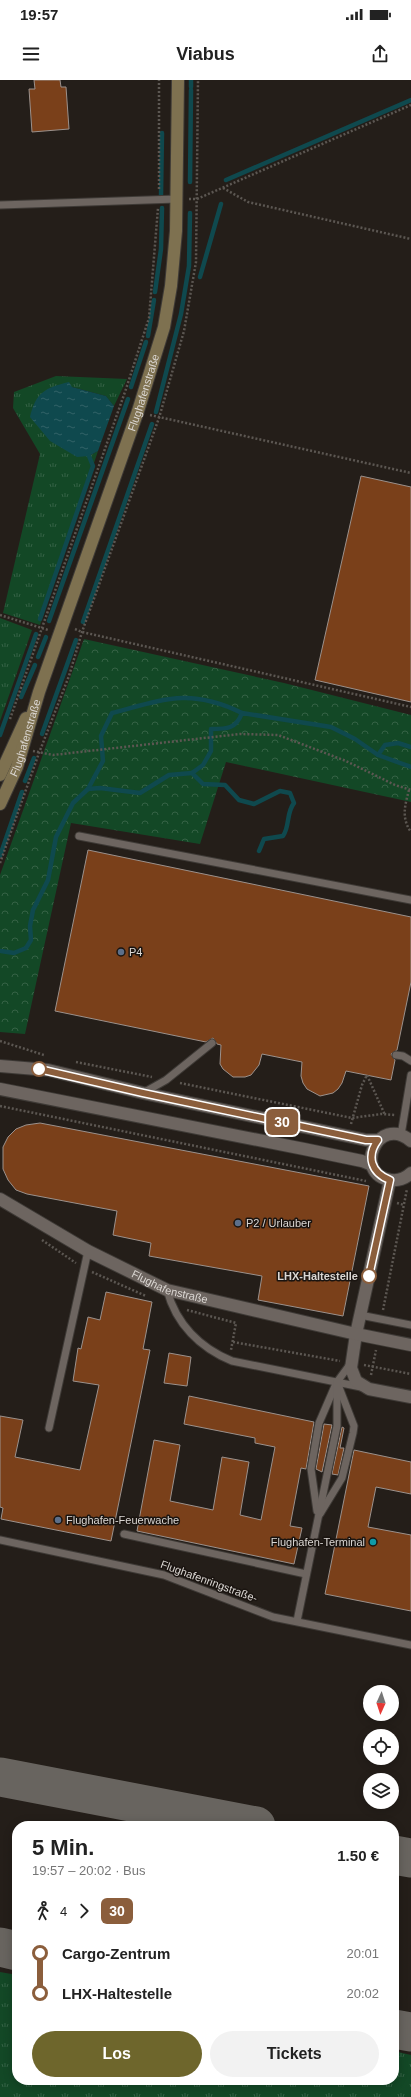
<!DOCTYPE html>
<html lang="de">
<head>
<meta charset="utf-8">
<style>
	body { margin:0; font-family:Helvetica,sans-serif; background:#f2f2f2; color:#222; height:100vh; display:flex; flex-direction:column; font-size:15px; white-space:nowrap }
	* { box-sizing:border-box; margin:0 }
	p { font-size:13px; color:#767676 }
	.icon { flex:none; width:22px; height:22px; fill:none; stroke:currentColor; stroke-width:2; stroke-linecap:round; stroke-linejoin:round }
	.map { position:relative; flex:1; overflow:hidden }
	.sheet { position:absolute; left:12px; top:1741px; width:387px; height:264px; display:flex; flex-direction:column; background:#fff; border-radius:16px; box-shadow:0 2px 10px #0003 }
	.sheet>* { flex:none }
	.badge { padding:0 8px; border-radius:6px; font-size:14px; line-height:26px }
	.needle { width:26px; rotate:183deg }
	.controls { position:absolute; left:363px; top:1605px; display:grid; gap:8px }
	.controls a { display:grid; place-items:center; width:36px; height:36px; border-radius:50%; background:#fff; box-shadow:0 2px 10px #0003; font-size:20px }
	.map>.badge { position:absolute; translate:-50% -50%; box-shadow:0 0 0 2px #fff }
	.legs { display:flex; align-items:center; gap:6px; height:44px; padding:0 20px; font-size:13px }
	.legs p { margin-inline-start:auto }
	.overview { display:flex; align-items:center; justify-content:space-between; height:68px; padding:0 20px }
	h1 { font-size:22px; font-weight:600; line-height:30px }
	.primary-button { display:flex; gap:8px; margin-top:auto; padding:8px 20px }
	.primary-button a { flex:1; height:46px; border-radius:24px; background:#6e662c; color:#fff; font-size:16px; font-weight:600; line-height:46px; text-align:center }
	.primary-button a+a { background:#f2f2f2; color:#222 }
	ul { padding:0 20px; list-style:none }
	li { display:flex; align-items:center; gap:14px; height:40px; font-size:15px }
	li i { display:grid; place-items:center; width:6px; height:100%; margin:0 5px; background:currentColor }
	li i::after { content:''; width:10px; height:10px; margin:-5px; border:3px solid; border-radius:50%; background:#fff }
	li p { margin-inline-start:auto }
	li:first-child i { background:linear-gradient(#0000 50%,currentColor 0) }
	li:last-child i { background:linear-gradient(currentColor 50%,#0000 0) }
	.status { display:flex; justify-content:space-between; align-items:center; height:28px; padding:0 20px; background:#fff; direction:ltr }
	.status svg { height:11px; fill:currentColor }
	header { display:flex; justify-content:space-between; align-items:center; height:52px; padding:0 20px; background:#fff; font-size:18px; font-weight:600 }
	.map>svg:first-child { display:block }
	.grass { fill:url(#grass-tufts) }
	.park { fill:url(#park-crowns) }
	.water { fill:url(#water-ripples) }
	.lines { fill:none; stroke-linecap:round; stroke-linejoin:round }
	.stream { stroke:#0f494e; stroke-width:4.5 }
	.taxiway { stroke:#68645f; stroke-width:39 }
	.building { fill:#7a401a; stroke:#9b918c }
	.service-casing { stroke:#3e3a36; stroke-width:9 }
	.minor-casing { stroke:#3e3a36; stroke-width:14 }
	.secondary-casing { stroke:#3e3a36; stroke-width:14 }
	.path { stroke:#5c5752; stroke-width:2.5; stroke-dasharray:2 2; stroke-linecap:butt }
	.service { stroke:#6d6560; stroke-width:7 }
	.minor { stroke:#6d6560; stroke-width:12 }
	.secondary { stroke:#7e7150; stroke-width:12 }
	.line-1-casing { stroke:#fff; stroke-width:9 }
	.line-1 { stroke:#8b5e3c; stroke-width:6 }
	.service-dot { fill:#5c6f8a; stroke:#1a1410; stroke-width:1.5 }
	.stop-1-dot { fill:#fff; stroke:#8b5e3c; stroke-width:2 }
	.culture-dot { fill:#0f9aa8; stroke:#1a1410; stroke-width:1.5 }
	.labels { text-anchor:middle; stroke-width:3; stroke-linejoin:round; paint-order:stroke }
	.street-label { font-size:11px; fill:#dbd7d3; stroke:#1a1410 }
	.poi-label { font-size:11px; fill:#dbd7d3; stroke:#1a1410; text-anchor:start }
	.stop-label { font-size:11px; font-weight:bold; fill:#dbd7d3; stroke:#1a1410; text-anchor:end }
</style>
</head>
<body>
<div class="status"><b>19:57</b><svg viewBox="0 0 49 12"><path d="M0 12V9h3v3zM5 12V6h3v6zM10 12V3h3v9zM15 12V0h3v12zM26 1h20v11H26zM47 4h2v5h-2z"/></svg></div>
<header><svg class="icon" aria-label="menu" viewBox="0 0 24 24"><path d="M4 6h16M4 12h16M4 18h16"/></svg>Viabus<svg class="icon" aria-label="share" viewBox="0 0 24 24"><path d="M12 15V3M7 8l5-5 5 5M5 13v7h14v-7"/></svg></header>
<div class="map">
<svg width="411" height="2017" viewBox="0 0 411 2017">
	<defs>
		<pattern id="grass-tufts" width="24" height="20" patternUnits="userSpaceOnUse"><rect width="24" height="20" fill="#134826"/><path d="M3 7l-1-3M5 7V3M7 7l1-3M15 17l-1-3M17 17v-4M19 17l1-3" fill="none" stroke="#356245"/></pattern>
		<pattern id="park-crowns" width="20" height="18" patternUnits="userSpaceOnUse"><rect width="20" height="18" fill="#134826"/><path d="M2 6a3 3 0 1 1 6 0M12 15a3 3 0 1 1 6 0" fill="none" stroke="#356245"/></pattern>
		<pattern id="water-ripples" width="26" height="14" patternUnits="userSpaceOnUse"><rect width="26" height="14" fill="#0f494e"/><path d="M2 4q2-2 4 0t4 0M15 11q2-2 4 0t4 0" fill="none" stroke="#316267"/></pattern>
	</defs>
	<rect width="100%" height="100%" fill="#241e19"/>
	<g class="grass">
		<path d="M56,296L127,299L114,326L106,316L72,307L89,376L98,371L40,545L3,533L40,374L13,328L14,312Z"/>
		<path d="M0,538L32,550L0,641Z"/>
		<path d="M0,1892L17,1895V2000H394V1971L411,1975V2017H0Z"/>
	</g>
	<path class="park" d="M84,559L284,603L411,635V722L226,682L200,764L71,743L25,954L0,952V795Z"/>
	<path class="water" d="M69,302L72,307L106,316L114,326L98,371L89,376L77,377L50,361L30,337C36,312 45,308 69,302Z"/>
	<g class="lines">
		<g class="stream">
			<path d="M191,7V0"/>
			<path d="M226,100L411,20"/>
			<path d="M190,102L191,10"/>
			<path d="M161,116L162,53"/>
			<path d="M200,197L221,124"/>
			<path d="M155,212L161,169L162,128"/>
			<path d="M148,256L154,220"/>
			<path d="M131,307L146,262"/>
			<path d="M156,332L181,234L189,186L190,133"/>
			<path d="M40,539L93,386L89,376"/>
			<path d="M49,541L128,319"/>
			<path d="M83,542L152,344"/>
			<path d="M38,577L46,557"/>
			<path d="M21,617L35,585"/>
			<path d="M42,654L76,560"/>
			<path d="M0,655L36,554"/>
			<path d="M378,675L385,665L398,663L411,667"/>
			<path d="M192,693L203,704L225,705L239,720L254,724L280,711L290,713L294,723C286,733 290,746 283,756L264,759L259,771"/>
			<path d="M25,701L34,678"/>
			<path d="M88,709L103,681L101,656L112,633C165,619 190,608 242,633"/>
			<path d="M0,776L22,712"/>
			<path d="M1,871L14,873L26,868L31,860L30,846L33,830L48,800L56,757L73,723L88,709L100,708L140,713L169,695L192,693L203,685L211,671V649C227,649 236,649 242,633L331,647L355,659L378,675L411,687"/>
		</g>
		<g class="taxiway">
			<path d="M0,1697L256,1746"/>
			<path d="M394,1775L411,1778"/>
			<path d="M0,1867L17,1871"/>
			<path d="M394,1949L411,1952"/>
		</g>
	</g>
	<g class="building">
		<path d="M34,0H60L61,7H66L69,49L32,52L29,9H35Z"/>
		<path d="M361,396L411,407V622L315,600Z"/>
		<path d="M88,770L411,837V902L397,970L391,974L395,980L391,1000L346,991L342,1003L338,1009L333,1013L320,1016L307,1009L303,1003L301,996L302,982L262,974L259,985L251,995L245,997H233L223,989L220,984L221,965L217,964L213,958L206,962L55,931Z"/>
		<path d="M40,1043L369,1106L343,1236L258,1220L262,1196L149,1176L151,1163L113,1155L117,1131L27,1114L16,1110L8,1100L3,1089V1067L8,1057L16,1049L26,1045Z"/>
		<path d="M106,1212L152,1222L143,1269L150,1270L111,1461L1,1439L3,1428L0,1427V1336L23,1340L15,1377L80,1390L99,1305L73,1301L78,1268L81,1269L88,1237L100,1240Z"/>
		<path d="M169,1273L191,1277L187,1306L164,1303Z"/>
		<path d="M189,1316L314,1342L306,1389L301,1388L290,1446L302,1448L294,1484L137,1451L154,1360L180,1365L170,1421L213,1430L222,1377L249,1382L240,1435L261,1440L275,1367L255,1363V1358L184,1344Z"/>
		<path d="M324,1344L332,1345L322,1392L316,1389Z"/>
		<path d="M342,1347L344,1348L340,1368H344L338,1395L332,1394Z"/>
		<path d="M354,1370L411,1382V1414L376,1407L368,1447L411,1455V1531L325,1514Z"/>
	</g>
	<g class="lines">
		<g class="service-casing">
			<g id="service">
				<path d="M0,125L177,119"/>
				<path d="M79,756L411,820"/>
				<path d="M396,975L403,976L411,981"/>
				<path d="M143,1013L166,1000L212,963"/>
				<path d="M401,1055L411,995"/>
				<path d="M167,1210C176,1244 200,1268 232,1281L361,1307"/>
				<path d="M360,1235L411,1245"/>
				<path d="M49,1348L88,1171"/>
				<path d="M317,1431L311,1389L319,1343L335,1306"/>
				<path d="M320,1434L342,1398L353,1353L354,1346L337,1302L351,1283"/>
				<path d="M124,1454L306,1494"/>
				<path d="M0,1460L164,1495L273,1537L411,1565"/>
				<path d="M297,1541L337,1346V1302"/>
			</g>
		</g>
		<g class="minor-casing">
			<g id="minor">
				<path d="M0,986L48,990L143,1013L366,1060H378"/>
				<path d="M0,1009L304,1069L362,1081L372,1085"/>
				<path d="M411,1061C377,1033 352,1095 391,1100C399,1101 406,1098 411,1093"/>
				<path d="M390,1100L356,1254L351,1288L356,1301L369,1309L411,1317"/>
				<path id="s1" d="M0,1119L88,1171L167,1210L356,1254L411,1265"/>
			</g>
		</g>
		<g class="secondary-casing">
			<g id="secondary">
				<path d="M0,695L26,638"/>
				<path id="s2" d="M0,724L17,687L39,612L138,331L164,247L171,206L176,151L178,0"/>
			</g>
		</g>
		<g class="path">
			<path d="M223,108L248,122L411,159"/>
			<path d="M159,109V0"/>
			<path d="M189,119H197L411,25"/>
			<path d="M150,335L411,393"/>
			<path d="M0,535L48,550"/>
			<path d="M75,549L82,552L411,627"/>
			<path d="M10,639L126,309L149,238L158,128"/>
			<path d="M33,671L53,675L240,654L278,655L346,681L395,705L411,710"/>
			<path d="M409,710C405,725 401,738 411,752"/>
			<path d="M0,783L39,673L69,596L82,552L159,338L184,251L196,182L198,0"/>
			<path d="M0,961L44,975"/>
			<path d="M76,982L152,997"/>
			<path d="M180,1003L352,1038L381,1034L395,1035"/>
			<path d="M0,1026L366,1101"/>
			<path d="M351,1044L362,1005L367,995L385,1035"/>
			<path d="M397,1123L404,1125"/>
			<path d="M42,1160L76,1183"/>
			<path d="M92,1192L146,1216"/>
			<path d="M187,1230L236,1243L231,1270"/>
			<path d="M383,1230L407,1109"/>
			<path d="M233,1262L340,1281"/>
			<path d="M364,1285L411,1294"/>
			<path d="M371,1295L376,1270"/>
		</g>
		<use href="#service" class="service"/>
		<use href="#minor" class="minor"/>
		<use href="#secondary" class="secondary"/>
	</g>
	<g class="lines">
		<g class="line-1-casing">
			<path id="line-1" d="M39,989L143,1013L366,1060H378C366,1076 371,1093 390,1100L369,1196"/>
		</g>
		<use href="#line-1" class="line-1"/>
	</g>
	<g class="service-dot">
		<circle cx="121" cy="872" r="4"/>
		<circle cx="238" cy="1143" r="4"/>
		<circle cx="58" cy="1440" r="4"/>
	</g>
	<g class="stop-1-dot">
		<circle cx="39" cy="989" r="7"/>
		<circle cx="369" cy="1196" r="7"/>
	</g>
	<circle class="culture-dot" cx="373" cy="1462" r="4"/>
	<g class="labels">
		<g class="street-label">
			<text dy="4" stroke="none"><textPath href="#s2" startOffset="436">Flughafenstraße</textPath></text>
			<text dy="4" stroke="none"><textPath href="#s2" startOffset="71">Flughafenstraße</textPath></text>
			<text dy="4" stroke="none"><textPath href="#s1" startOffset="192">Flughafenstraße</textPath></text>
			<text transform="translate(209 1501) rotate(20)" y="4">Flughafenringstraße-</text>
		</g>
		<g class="poi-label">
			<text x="129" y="876">P4</text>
			<text x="246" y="1147">P2 / Urlauber</text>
			<text x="66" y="1444">Flughafen-Feuerwache</text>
			<text x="365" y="1466" text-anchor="end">Flughafen-Terminal</text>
		</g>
		<g class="stop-label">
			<text x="358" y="1200">LHX-Haltestelle</text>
		</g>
	</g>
</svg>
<div class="controls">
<a><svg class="needle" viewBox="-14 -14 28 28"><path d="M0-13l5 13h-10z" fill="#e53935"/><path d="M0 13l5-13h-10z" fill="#767676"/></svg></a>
<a><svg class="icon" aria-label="locate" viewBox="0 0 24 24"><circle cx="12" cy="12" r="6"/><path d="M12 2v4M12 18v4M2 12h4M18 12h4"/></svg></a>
<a><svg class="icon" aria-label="layers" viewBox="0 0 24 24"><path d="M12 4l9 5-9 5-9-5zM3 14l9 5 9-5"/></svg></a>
</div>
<b class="badge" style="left:282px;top:1042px;background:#8b5e3c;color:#fff">30</b>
<section class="sheet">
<div class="overview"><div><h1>5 Min.</h1><p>19:57 – 20:02 · Bus</p></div><b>1.50 €</b></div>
<div class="legs"><svg class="icon" aria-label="walk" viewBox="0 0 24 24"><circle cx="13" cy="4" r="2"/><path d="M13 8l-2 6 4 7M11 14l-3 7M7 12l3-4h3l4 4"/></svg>4<svg class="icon" aria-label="forward" viewBox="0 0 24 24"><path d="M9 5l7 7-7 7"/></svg><b class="badge" style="background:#8b5e3c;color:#fff">30</b></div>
<ul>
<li><i style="color:#8b5e3c"></i><b>Cargo-Zentrum</b><p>20:01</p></li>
<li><i style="color:#8b5e3c"></i><b>LHX-Haltestelle</b><p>20:02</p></li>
</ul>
<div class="primary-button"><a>Los</a><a>Tickets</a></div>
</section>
</div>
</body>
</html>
